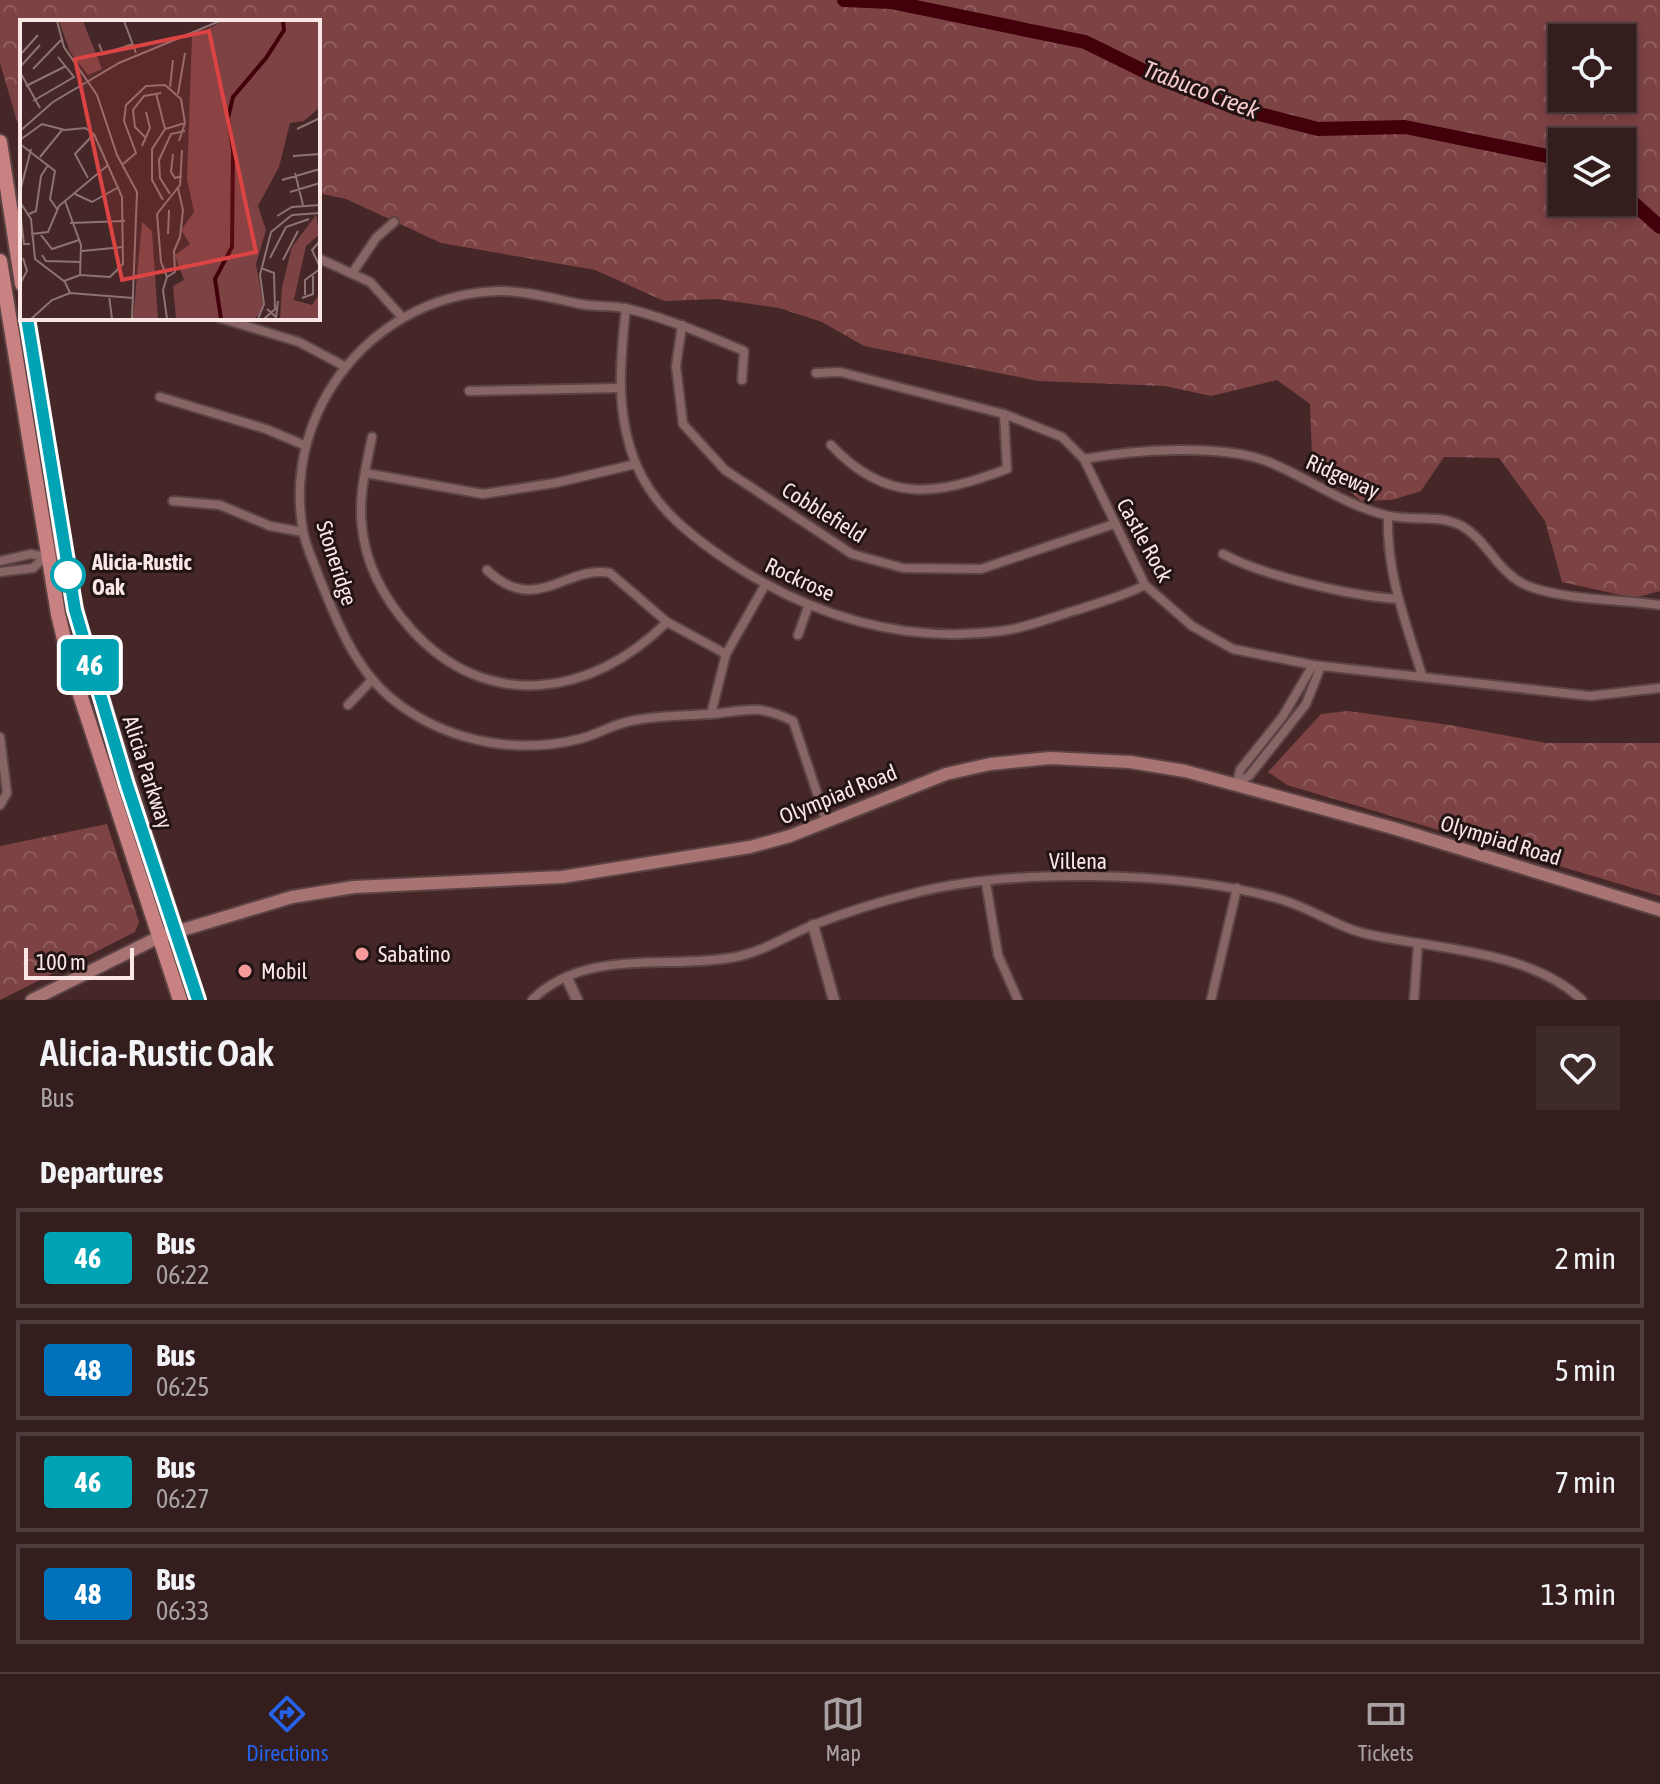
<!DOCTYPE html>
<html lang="en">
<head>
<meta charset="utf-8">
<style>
	body { margin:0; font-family:"Asap Condensed",sans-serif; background:#3f2a2a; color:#f1f3f6; height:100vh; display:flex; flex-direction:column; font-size:30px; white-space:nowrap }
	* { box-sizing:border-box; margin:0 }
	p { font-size:26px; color:#a9a2a4 }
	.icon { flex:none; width:44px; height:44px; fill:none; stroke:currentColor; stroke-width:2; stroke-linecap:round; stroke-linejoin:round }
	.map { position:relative; height:1000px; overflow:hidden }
	.drawer { display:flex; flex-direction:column; background:#341d1d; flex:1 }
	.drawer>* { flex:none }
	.badge { padding:0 16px; border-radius:6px; font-size:28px; line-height:52px }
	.tools { position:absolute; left:1548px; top:24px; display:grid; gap:16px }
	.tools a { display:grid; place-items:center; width:88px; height:88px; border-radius:0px; background:#341d1d; box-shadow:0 4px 12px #0003,0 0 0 2px #4e3b3b; font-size:40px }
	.scale { position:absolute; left:24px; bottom:20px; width:110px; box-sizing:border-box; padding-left:8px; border:4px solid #fbe6e6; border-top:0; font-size:22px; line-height:28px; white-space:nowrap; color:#fbe6e6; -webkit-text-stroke:6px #221414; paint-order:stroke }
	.map>.badge { position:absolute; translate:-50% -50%; box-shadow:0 0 0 4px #fff }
	h2 { padding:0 40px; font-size:30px; line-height:72px }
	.round { display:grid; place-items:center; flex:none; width:84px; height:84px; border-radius:0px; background:#3f2a2a }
	.overview { display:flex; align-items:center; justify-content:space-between; height:136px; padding:0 40px }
	h1 { font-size:38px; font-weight:600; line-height:60px }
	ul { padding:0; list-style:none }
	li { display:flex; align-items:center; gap:24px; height:100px; margin:0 16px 12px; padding:0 24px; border:4px solid #4e3b3b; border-radius:0px }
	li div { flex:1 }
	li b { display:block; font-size:30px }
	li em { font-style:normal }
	li .badge { min-width:88px; font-weight:700; text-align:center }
	.tabs { display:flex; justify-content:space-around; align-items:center; height:112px; border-top:2px solid #4e3b3b; background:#341d1d; font-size:22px; color:#a9a2a4 }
	.tabs a { display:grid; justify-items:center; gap:4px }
	.tabs .current { color:#2563eb }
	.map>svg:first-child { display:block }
	.forest { fill:url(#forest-crowns); fill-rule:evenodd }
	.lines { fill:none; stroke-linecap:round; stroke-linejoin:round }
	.river { stroke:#41000a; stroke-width:14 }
	.minor-casing { stroke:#5c4343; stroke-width:12 }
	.tertiary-casing { stroke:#5c4343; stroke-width:14 }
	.secondary-casing { stroke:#5c4343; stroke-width:16 }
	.primary-casing { stroke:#5c4343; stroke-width:18 }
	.minor { stroke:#886565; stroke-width:8 }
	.tertiary { stroke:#886565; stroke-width:10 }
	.secondary { stroke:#a87373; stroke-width:12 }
	.primary { stroke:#c98182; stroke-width:14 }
	.line-casing { stroke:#fff; stroke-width:18 }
	.line { stroke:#00a3b4; stroke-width:12 }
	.stop-dot { fill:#fff; stroke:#00a3b4; stroke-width:4 }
	.poi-dot { fill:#f59b9c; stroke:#221414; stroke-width:3 }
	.labels { text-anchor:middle; stroke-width:6; stroke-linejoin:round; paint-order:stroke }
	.street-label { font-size:22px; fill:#fbe6e6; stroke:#221414 }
	.stop-label { font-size:22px; font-weight:bold; fill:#fbe6e6; stroke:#221414; text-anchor:start }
	.poi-label { font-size:22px; fill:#fbe6e6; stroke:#221414; text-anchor:start }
	.water-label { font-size:24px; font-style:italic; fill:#f6cac9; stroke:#221414 }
	.inset-river { fill:none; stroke:#41000a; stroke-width:4 }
	.inset-road { fill:none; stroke:#8e7373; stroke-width:2 }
	.view { fill:#dc4444; fill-opacity:0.15; stroke:#dc4444; stroke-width:4 }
	.inset-edge { fill:none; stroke:#fbe6e6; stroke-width:4 }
</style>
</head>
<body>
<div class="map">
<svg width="1660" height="1000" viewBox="0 0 1660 1000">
	<defs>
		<pattern id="forest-crowns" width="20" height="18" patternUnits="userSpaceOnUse" patternTransform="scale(2)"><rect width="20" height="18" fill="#7c4244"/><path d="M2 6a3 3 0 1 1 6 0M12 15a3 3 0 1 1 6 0" fill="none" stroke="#905d5f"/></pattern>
	</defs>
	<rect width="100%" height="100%" fill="#452727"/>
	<g class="forest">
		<path d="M0,0H1660V591L1634,598L1562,582L1545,521L1499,458L1444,457L1421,491L1392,500L1361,501L1312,456L1310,404L1277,380L1211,396L1165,386L1038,381L864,346L822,322L779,308L716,299L664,301L595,270L441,243L346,199L318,193V22H22V129L19,128L0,63ZM1562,38H1622V98H1562ZM1562,142H1622V202H1562Z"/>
		<path d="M1348,711L1450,725L1546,743H1660V896L1287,785L1268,772L1321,714Z"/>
		<path d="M107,824L139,922L135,932L0,1000V846Z"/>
	</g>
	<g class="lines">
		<g class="river">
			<path d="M844,0L891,2L1085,42L1154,76L1236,108L1318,129L1405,127L1562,159"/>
			<path d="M1622,193L1660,227"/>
		</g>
		<g class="minor-casing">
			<g id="minor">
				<path d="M318,258L370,282L402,317"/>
				<path d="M353,272L376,238L394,222"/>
				<path d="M626,308C620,361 615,413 636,464C654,508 692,537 731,563C811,616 904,644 1001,631C1027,628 1052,617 1077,610C1100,602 1124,596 1145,585"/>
				<path d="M220,318L299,342L344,366"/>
				<path d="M682,325L676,366L683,424L725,470L852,554L903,568L981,569L1114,524"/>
				<path d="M816,373L840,372L1004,414L1062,437L1084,459L1145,585L1192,626L1233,649L1313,665L1590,696L1660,688"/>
				<path d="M742,380L744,351C706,335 669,319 629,309C613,305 596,307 580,304C555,299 528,291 502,291C376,292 281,409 303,531C306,547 314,563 319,577C339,627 358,677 404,708C455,743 520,754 579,739C597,735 613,724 631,721C658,715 683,716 710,714C749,711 755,703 793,721L826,820"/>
				<path d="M469,391L619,388"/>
				<path d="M160,397L266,429L304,445"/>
				<path d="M372,437C366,466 358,498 362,527C366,567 385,600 411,629C486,713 592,697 667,622"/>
				<path d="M831,445C887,505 937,495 1007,469L1004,414"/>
				<path d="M1084,459C1134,450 1221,443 1269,462C1308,478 1343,504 1385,515C1411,522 1436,513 1462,526C1488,541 1499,575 1528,586C1569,601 1618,599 1660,605"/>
				<path d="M365,473L483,494L555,483L636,464"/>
				<path d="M173,501L220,505L270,526L303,532"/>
				<path d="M1388,516C1386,572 1406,623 1422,675"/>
				<path d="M1223,554C1263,576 1352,596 1398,599"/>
				<path d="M0,561L31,554L45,557"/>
				<path d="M487,570C536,617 567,564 610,573L667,622L726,654"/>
				<path d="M0,572L33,568L45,557"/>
				<path d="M798,635L808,607"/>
				<path d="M348,705L371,681"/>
				<path d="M711,714L726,654L765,585"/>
				<path d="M0,737L7,793L0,805"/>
				<path d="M1237,784L1249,776L1306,704L1321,666"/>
				<path d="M1237,784L1240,770L1283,716L1313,665"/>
				<path d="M986,883L998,955L1018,1000"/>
				<path d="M532,1000C585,947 669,970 735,957C763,952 786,936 813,925C844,913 878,902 911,894C1009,868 1178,871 1276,898C1310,907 1337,928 1371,935C1438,949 1531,951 1582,1000"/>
				<path d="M1211,1000L1237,888"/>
				<path d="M1414,1000L1418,944"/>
			</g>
		</g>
		<g class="tertiary-casing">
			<g id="tertiary">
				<path d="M813,925L834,1000"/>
				<path d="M567,978L577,1000"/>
			</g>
		</g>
		<g class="secondary-casing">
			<path id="secondary" d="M32,1000L159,937L292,897L354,887L562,877L750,847L790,836L946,774L990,764L1050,758L1130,762L1185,771L1393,828L1660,910"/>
		</g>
		<g class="primary-casing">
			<g id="primary">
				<path d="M0,142L22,284"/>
				<path d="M0,261L58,614L70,664L180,1000"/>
				<path d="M27,318L63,554L83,640L198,1000"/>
			</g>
		</g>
		<use href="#minor" class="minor"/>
		<use href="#tertiary" class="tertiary"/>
		<use href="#secondary" class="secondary"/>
		<use href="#primary" class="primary"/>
	</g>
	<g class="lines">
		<g class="line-casing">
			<path id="line" d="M27,318L75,610L127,785L198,1000"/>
		</g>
		<use href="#line" class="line"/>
	</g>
	<circle class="stop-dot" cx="68" cy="575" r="16"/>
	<g class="poi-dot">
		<circle cx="362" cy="954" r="8"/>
		<circle cx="245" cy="971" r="8"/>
	</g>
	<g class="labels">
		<g class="street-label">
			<text transform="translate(1343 476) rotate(24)" y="8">Ridgeway</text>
			<text transform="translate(824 512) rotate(32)" y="8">Cobblefield</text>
			<text transform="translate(1145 540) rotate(61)" y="8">Castle Rock</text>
			<text transform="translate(337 563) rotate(72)" y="8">Stoneridge</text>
			<text transform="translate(800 579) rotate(25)" y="8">Rockrose</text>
			<text transform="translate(148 772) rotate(72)" y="8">Alicia Parkway</text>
			<text transform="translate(838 794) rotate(-22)" y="8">Olympiad Road</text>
			<text transform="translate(1501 840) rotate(17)" y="8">Olympiad Road</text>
			<text x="1078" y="869">Villena</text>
		</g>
		<g class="stop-label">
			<text x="92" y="570">Alicia-Rustic<tspan x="92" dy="25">Oak</tspan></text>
		</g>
		<g class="poi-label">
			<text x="378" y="962">Sabatino</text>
			<text x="261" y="979">Mobil</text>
		</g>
		<g class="water-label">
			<text transform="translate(1201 90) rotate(21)" y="8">Trabuco Creek</text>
		</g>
	</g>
	<g transform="translate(20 20)">
		<rect width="300" height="300" fill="#452727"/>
		<path d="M296,195L300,214L286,226L274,280L292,285L300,273V299H260L262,267L272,227Z" fill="#7c4244"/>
		<path d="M39,1H63L82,49L68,55L50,32ZM203,1H300V87L284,101L270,103L259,147L238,186L246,210L236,244L243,284L239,295L233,299H156L153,266L164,260L155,235L170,224L161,210L174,192L167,160L172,17ZM122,202L132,211L138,299H113Z" fill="#7c4244"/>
		<path class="inset-river" d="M201,299L195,259L212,227L213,130L208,98L213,77L246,38L264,10L263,1"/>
		<path class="inset-road" d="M37,1L44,27L77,75L97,135L117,172L112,299M104,1L116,33M79,24L83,34L113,24M0,35L18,15M0,47L20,25M13,49L41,20M0,52L20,88M6,66L46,46M150,67L153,40M136,73L145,109M158,74L165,33M13,81L54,57L38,37M277,109L300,98M0,111L33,82L99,43L200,1M125,117L115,107L113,90L124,76L141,73M0,120L22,104L45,110L65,108L74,114M0,124L35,151L30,179L37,189M122,126L130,108L126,92M153,134L151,152L155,158L162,156M273,136L300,134M20,137L42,110M103,144L116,133L104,101L106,85L126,66L145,65L161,79L165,103L159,121M275,153L283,185M68,158L55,134L74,114M262,160L300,149M0,172L11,129M270,172L300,163M55,174L72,182L99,167M150,174L140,158L139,140L151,114L165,111M143,180L132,160V129L145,109L165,103M45,181L61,225L60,255M0,182L11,199L15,239L45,262L50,273M0,190L4,224H10M9,194L16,191L21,156L28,145M257,196L272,187L300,185M50,203L105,201M11,214L28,212L39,186L88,145M148,214L149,190M21,215L32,229L59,220M300,221L292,230L300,247M62,231L103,227M22,235L26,241L61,242M250,238L266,207L289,199M263,240L278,211M241,248L254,253L255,289L244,299M147,257L141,242L137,194L160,165L162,130M147,257L155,252L154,231L160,217L163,190L158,168M147,257L143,270L147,299M44,261L60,255L90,257L103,244L102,177L74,114M0,264L7,251L3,238M89,275L92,299M285,275V260L300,249M282,278L293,274V256M247,289L256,297L258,281M11,299L32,280L50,273L113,278M238,299L244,284L240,255L251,212L272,195L300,193"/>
		<path class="view" d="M189,11L236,232L102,260L55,39Z"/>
		<rect width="300" height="300" class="inset-edge"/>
	</g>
</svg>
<div class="tools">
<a><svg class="icon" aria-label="locate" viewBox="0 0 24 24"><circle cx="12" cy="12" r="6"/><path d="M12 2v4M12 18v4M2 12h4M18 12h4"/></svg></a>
<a><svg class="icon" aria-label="layers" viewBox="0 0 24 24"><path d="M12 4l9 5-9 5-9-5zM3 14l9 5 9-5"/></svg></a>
</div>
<div class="scale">100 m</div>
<b class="badge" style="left:90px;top:665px;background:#00a3b4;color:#fff">46</b>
</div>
<section class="drawer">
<div class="overview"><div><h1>Alicia-Rustic Oak</h1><p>Bus</p></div><a class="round"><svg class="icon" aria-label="heart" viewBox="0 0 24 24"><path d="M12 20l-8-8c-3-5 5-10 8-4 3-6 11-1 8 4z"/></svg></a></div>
<h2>Departures</h2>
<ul>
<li><span class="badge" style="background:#00a3b4;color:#fff">46</span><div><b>Bus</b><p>06:22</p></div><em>2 min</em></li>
<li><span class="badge" style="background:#0072bc;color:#fff">48</span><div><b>Bus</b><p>06:25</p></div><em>5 min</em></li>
<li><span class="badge" style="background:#00a3b4;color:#fff">46</span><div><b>Bus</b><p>06:27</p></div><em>7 min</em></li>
<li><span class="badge" style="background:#0072bc;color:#fff">48</span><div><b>Bus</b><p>06:33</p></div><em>13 min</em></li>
</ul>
</section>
<nav class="tabs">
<a class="current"><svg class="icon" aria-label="directions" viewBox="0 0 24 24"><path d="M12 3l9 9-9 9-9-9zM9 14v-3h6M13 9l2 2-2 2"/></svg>Directions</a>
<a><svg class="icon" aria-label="map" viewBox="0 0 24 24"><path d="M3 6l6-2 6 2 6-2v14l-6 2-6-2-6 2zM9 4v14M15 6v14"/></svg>Map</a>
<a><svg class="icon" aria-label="tickets" viewBox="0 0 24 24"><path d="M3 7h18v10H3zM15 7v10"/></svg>Tickets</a>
</nav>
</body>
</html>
